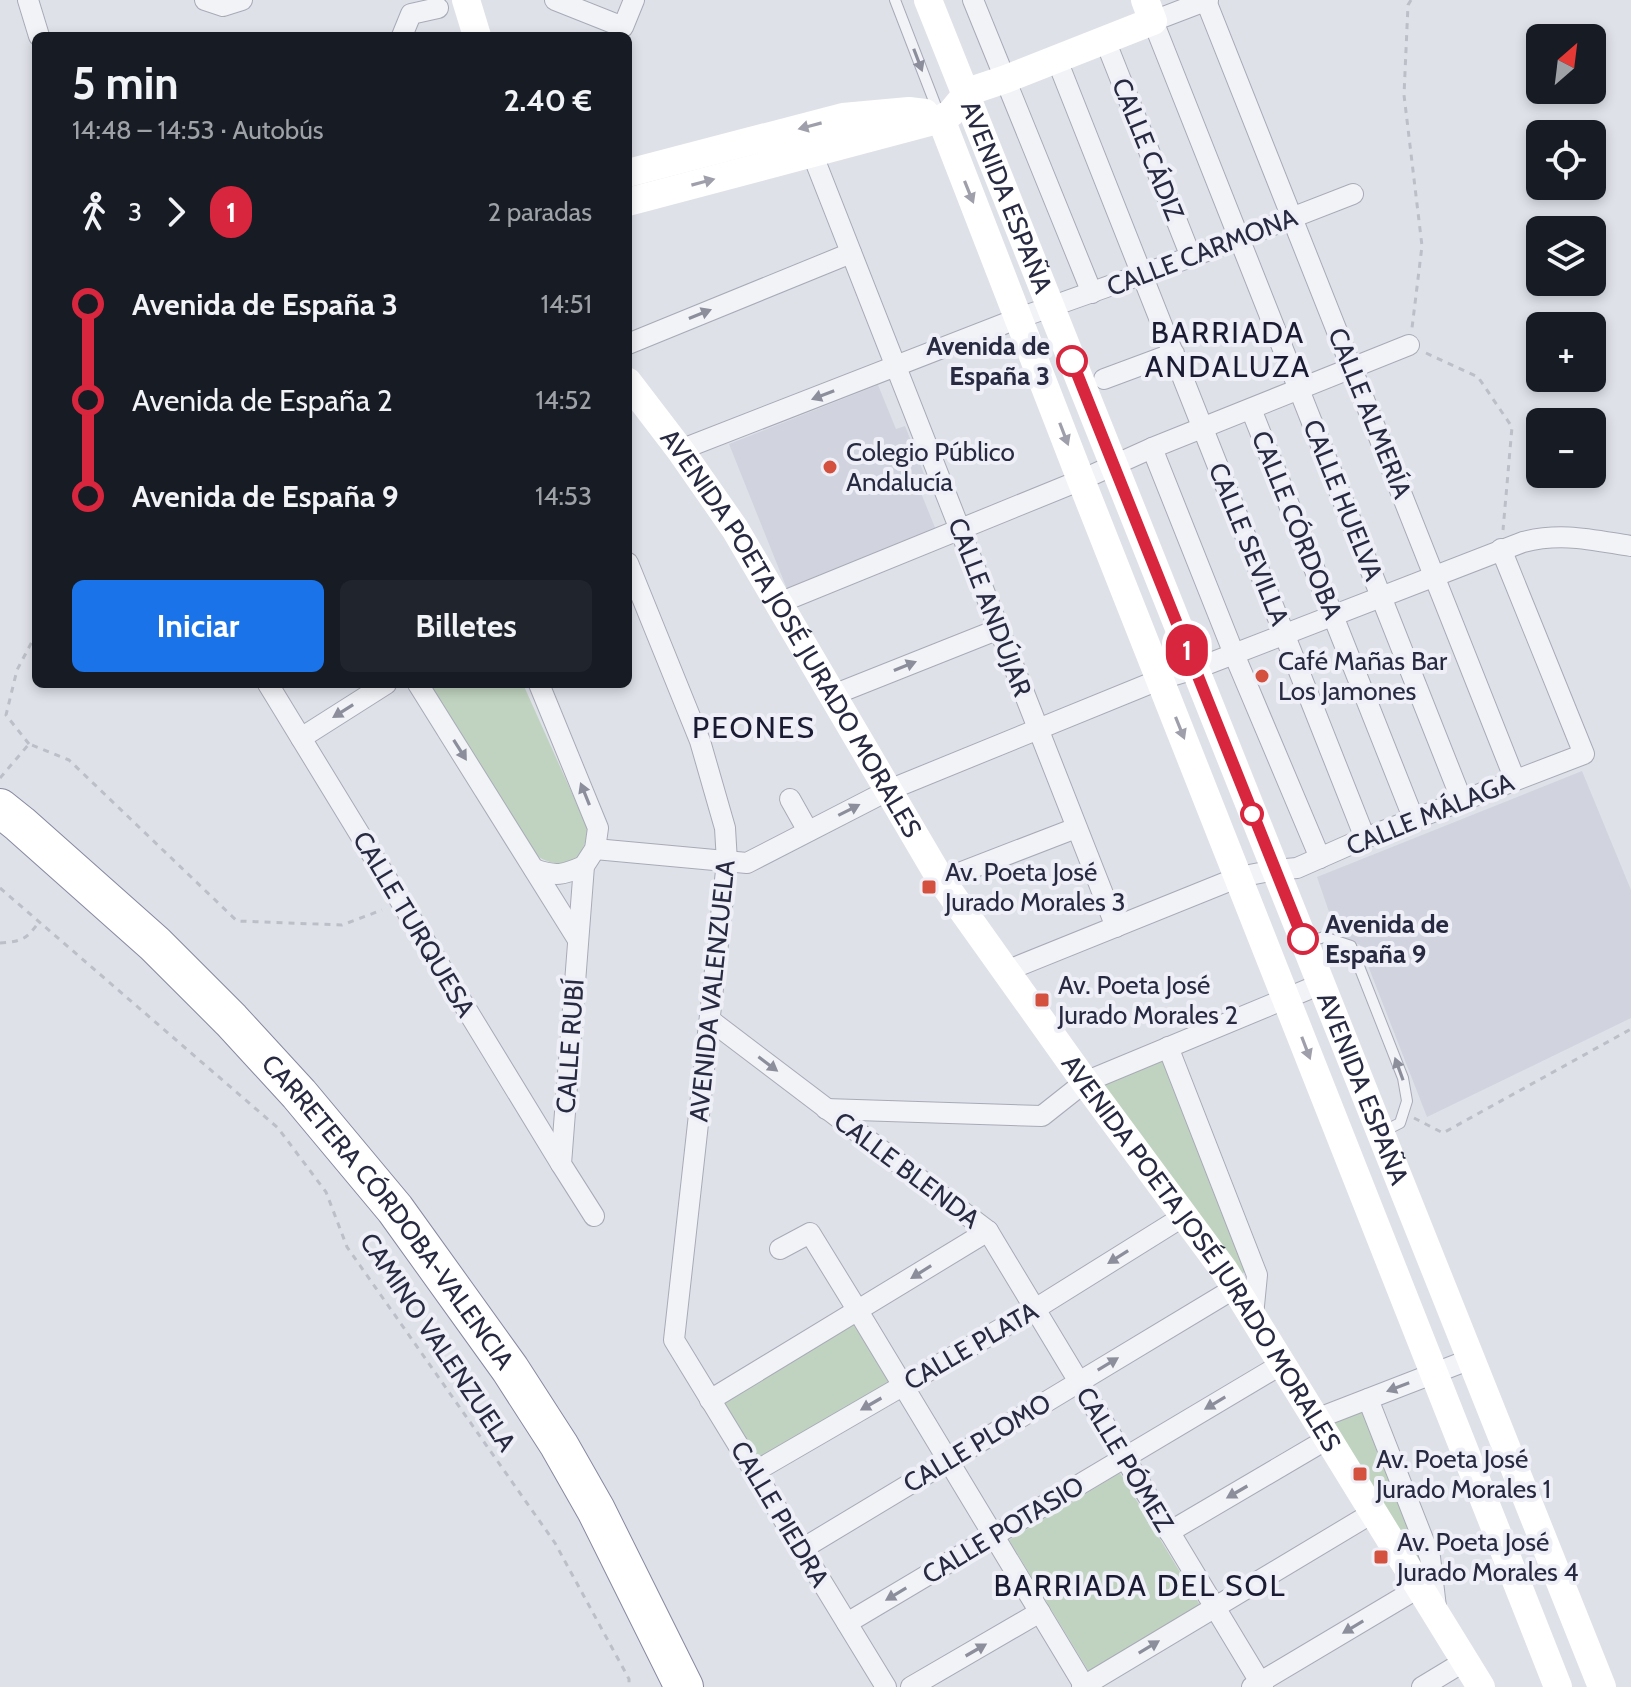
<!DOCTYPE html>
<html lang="es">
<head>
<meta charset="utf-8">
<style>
	body { margin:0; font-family:Cabin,sans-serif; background:#20242c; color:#f1f3f6; height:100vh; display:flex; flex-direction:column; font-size:30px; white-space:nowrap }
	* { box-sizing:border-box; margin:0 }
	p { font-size:26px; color:#9ea1a6 }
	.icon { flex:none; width:44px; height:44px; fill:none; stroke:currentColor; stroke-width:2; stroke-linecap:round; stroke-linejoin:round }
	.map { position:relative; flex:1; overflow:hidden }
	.sheet { position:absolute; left:32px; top:32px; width:600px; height:656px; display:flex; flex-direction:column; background:#171b24; border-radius:12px; box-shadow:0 4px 12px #0003 }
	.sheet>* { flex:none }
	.badge { padding:0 16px; border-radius:26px; font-size:28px; line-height:52px }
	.needle { width:52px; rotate:28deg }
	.controls { position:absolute; left:1526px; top:24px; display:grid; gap:16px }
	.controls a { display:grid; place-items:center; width:80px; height:80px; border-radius:12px; background:#171b24; box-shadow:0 4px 12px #0003; font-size:40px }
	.map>.badge { position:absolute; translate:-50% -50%; box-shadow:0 0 0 4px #fff }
	.legs { display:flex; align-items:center; gap:12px; height:88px; padding:0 40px; font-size:26px }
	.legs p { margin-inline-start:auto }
	.headline { display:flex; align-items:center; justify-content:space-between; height:136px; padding:0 40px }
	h1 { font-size:44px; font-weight:800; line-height:60px }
	.primary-button { display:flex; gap:16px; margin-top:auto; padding:16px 40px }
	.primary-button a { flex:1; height:92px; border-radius:12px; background:#1a73e8; color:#fff; font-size:32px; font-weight:800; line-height:92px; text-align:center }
	.primary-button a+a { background:#20242c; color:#f1f3f6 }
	ul { padding:0 40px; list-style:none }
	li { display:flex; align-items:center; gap:28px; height:96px; font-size:30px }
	li i { display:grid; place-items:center; width:12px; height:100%; margin:0 10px; background:currentColor }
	li i::after { content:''; width:20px; height:20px; margin:-10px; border:6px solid; border-radius:50%; background:#171b24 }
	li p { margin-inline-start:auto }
	li:first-child i { background:linear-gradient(#0000 50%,currentColor 0) }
	li:last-child i { background:linear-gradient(currentColor 50%,#0000 0) }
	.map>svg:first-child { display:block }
	.built { fill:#d1d3de }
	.green { fill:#c0d3c0 }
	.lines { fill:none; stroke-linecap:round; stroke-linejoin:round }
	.lane-casing { stroke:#a8aab7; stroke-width:12 }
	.street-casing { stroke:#a8aab7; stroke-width:22 }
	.highway-casing { stroke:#8689a0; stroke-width:40 }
	.path { stroke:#bdbfc8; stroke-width:3; stroke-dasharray:6 6; stroke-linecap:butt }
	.lane { stroke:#f2f3f7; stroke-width:10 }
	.street { stroke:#f2f3f7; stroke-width:20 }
	.secondary { stroke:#fff; stroke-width:28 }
	.highway { stroke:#fff; stroke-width:38 }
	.oneway { fill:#8c8e9c }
	.oneway2 { fill:#9e9faa }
	.line-1-casing { stroke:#fff; stroke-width:18 }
	.line-1 { stroke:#d7263d; stroke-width:12 }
	.stop-1-dot { fill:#fff; stroke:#d7263d; stroke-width:4 }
	.poi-dot { fill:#d4503f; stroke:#eff0f7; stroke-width:3 }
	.labels { text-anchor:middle; stroke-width:8; stroke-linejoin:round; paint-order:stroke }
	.street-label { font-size:26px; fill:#272a41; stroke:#eff0f7 }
	.stop-label { font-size:26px; font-weight:bold; fill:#272a41; stroke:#eff0f7; text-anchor:end }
	.poi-label { font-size:26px; fill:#272a41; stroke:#eff0f7; text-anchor:start }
	.quarter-label { font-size:30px; letter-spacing:2px; fill:#1a1b32; stroke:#eff0f7 }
</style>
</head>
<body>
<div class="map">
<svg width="1631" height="1687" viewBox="0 0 1631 1687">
	<rect width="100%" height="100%" fill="#dfe1e9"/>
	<g class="built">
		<path d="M878,385L896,429L905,426L930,489L921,493L936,530L787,589L729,444Z"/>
		<path d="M1582,771L1631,890V1018L1427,1117L1360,945L1338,938L1317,877Z"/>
	</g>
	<g class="green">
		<path d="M429,684H523L588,829C584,862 564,873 535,855Z"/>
		<path d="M1166,1054L1253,1264L1242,1274L1097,1082Z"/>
		<path d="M856,1322L892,1384L758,1463L723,1404Z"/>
		<path d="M1363,1401L1425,1559L1422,1567L1331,1421Z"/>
		<path d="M1120,1473L1200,1605L1089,1672L1009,1540Z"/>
	</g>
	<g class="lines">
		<g class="lane-casing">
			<g id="lane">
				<path d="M895,0L939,114"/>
				<path d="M1305,943L1324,937L1351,946L1403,1078L1407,1101L1400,1123L1382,1132"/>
			</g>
		</g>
		<g class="street-casing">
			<g id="street">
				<path d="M28,0L39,36"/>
				<path d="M205,0L223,6L242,0"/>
				<path d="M555,0L623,27L634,0"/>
				<path d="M973,0L1092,293"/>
				<path d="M1208,0L1153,21L1462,801"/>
				<path d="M1206,1L1515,780"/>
				<path d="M402,36L411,14L438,8"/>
				<path d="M1105,40L1191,257"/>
				<path d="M1057,60L1365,838"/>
				<path d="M812,153L1116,927"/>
				<path d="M628,344L851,253"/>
				<path d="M1104,379L1174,353"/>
				<path d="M1251,409L1414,820"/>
				<path d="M1152,448L1234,654L1320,858"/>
				<path d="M680,450L1019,318L1191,257L1353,194"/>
				<path d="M628,563L700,741L725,828L727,862L674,1340L886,1687"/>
				<path d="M779,603L1081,480L1152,448L1409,345"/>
				<path d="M268,684L561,1164"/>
				<path d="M418,684L578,940"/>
				<path d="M539,684L598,828L595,849L584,866L561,1164L594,1216"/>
				<path d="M833,695L999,629"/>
				<path d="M301,738L386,684"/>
				<path d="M790,799L808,831"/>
				<path d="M595,849L747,863L889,790L1161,679L1195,669L1523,542C1562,532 1592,540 1631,546"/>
				<path d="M534,869C556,877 563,875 584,866"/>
				<path d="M941,880L1076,828"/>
				<path d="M1006,971L1239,877L1275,870L1297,868L1365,838L1584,754L1501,549"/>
				<path d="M710,1020L988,1231L1263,1687"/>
				<path d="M1168,1047L1257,1275L1253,1316"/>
				<path d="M826,1109L1042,1116L1085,1082L1321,984"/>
				<path d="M780,1249L810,1233L858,1311L1085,1687"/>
				<path d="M1368,1399L1430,1557L1436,1607"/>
				<path d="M710,1400L988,1231"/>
				<path d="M1316,1419L1471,1359"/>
				<path d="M754,1472L1035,1309L1184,1216"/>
				<path d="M1169,1532L1329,1438"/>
				<path d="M802,1549L1235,1288"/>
				<path d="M847,1623L1282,1364"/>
				<path d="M911,1687L1040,1612"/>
				<path d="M1082,1687L1374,1512"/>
				<path d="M1252,1687L1420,1587"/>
				<path d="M1422,1687L1465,1661"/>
			</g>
		</g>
		<g class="highway-casing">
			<g id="highway">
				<path id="s3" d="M0,808L20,824L155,944L231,1020L299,1094L395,1209L510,1369L559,1445L596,1510L684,1687"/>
			</g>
		</g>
		<g class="path">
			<path d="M1411,0L1408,5L1404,95L1422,246L1412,328"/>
			<path d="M1426,353L1478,377L1512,427L1503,530"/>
			<path d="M29,744L6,715L17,670L36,634"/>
			<path d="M0,778L29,744L69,760L237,921L342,925L382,910"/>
			<path d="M0,888L278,1128L326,1192L347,1247L555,1543L629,1679V1687"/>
			<path d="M0,943C22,941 26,940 39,922"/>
			<path d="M1414,1118L1443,1133L1631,1029"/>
		</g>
		<use href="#lane" class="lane"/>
		<use href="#street" class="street"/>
		<g class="secondary">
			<path d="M466,0L477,36"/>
			<path id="s1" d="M928,0L1602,1687"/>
			<path d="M941,119L1081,480L1558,1687"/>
			<path d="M628,173L843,117L909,111L925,113"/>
			<path d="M628,202L941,119L951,113L965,96L976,89L1006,79L1153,21L1145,0"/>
			<path id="s2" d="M628,382L680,450L735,529L941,880L1085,1082L1224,1270L1481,1687"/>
		</g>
		<use href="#highway" class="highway"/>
	</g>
	<defs><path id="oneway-solid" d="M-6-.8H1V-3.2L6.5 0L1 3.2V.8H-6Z" transform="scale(2)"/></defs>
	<g class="oneway">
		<use href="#oneway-solid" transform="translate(918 60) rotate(69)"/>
		<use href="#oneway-solid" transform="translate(700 314) rotate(-22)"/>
		<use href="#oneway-solid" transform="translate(823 395) rotate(159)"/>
		<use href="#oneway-solid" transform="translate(905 666) rotate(-22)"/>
		<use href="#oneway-solid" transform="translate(343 711) rotate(148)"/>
		<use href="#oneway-solid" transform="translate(460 750) rotate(58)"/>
		<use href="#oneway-solid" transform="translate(585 794) rotate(-112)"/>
		<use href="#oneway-solid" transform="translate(849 810) rotate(-27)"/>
		<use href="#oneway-solid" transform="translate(768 1064) rotate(37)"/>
		<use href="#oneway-solid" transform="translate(1399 1069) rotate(-110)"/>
		<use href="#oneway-solid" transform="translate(1118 1257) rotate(148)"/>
		<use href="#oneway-solid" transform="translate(921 1272) rotate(148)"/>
		<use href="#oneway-solid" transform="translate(1108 1364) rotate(-31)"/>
		<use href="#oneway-solid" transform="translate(1398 1387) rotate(159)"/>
		<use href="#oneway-solid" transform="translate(1215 1403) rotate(149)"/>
		<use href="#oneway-solid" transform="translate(871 1404) rotate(150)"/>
		<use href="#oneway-solid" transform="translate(1237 1492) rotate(150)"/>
		<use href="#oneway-solid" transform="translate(896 1594) rotate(149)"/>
		<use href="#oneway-solid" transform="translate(1353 1627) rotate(149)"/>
		<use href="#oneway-solid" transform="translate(1149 1647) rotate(-31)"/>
		<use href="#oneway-solid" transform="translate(976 1650) rotate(-30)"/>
	</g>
	<g class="oneway2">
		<use href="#oneway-solid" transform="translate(810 126) rotate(165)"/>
		<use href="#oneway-solid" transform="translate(703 182) rotate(-15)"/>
		<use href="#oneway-solid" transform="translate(969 192) rotate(68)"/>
		<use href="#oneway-solid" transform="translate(1064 434) rotate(69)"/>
		<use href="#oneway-solid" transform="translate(1180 728) rotate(68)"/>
		<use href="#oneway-solid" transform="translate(1306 1048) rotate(69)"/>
	</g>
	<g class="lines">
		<g class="line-1-casing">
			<path id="line-1" d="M1072,361L1303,939"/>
		</g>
		<use href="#line-1" class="line-1"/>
	</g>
	<g class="stop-1-dot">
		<circle cx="1072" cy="361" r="14"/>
		<circle cx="1252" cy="814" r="10"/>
		<circle cx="1303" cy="939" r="14"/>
	</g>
	<g class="poi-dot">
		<circle cx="830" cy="467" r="8"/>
		<circle cx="1262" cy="676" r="8"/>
		<rect x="921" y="879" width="16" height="16" rx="4"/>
		<rect x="1034" y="992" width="16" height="16" rx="4"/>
		<rect x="1352" y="1466" width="16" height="16" rx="4"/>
		<rect x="1373" y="1549" width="16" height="16" rx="4"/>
	</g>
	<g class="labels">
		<g class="street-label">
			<text transform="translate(1148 149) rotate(68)" y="9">CALLE CÁDIZ</text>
			<text dy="9" stroke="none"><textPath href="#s1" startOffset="212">AVENIDA ESPAÑA</textPath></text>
			<text transform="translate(1202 252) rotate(-21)" y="9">CALLE CARMONA</text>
			<text transform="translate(1370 413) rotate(68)" y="9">CALLE ALMERÍA</text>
			<text transform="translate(1343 500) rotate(68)" y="9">CALLE HUELVA</text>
			<text transform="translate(1297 525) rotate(68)" y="9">CALLE CÓRDOBA</text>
			<text transform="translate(1249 544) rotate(68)" y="9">CALLE SEVILLA</text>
			<text transform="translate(990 607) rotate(69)" y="9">CALLE ANDÚJAR</text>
			<text dy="9" stroke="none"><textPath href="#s2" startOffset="300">AVENIDA POETA JOSÉ JURADO MORALES</textPath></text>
			<text transform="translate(1430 814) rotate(-22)" y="9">CALLE MÁLAGA</text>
			<text transform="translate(414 924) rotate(59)" y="9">CALLE TURQUESA</text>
			<text transform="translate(712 991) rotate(-84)" y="9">AVENIDA VALENZUELA</text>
			<text transform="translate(570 1046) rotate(-86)" y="9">CALLE RUBÍ</text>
			<text dy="9" stroke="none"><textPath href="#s1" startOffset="1172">AVENIDA ESPAÑA</textPath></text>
			<text transform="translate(907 1170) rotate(37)" y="9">CALLE BLENDA</text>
			<text dy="9" stroke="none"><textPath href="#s3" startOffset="562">CARRETERA CÓRDOBA-VALENCIA</textPath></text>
			<text dy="9" stroke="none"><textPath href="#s2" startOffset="1044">AVENIDA POETA JOSÉ JURADO MORALES</textPath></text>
			<text transform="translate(438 1342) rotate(56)" y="9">CAMINO VALENZUELA</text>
			<text transform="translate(971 1346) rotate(-30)" y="9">CALLE PLATA</text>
			<text transform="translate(977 1443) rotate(-31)" y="9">CALLE PLOMO</text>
			<text transform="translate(1125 1459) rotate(59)" y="9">CALLE PÓMEZ</text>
			<text transform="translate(780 1514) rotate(59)" y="9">CALLE PIEDRA</text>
			<text transform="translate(1003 1530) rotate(-31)" y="9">CALLE POTASIO</text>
		</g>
		<g class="stop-label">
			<text x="1050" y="355">Avenida de<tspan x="1050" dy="30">España 3</tspan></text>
			<text x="1325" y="933" text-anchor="start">Avenida de<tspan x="1325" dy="30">España 9</tspan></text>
		</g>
		<g class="poi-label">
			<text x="846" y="461">Colegio Público<tspan x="846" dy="30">Andalucía</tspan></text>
			<text x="1278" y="670">Café Mañas Bar<tspan x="1278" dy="30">Los Jamones</tspan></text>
			<text x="945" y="881">Av. Poeta José<tspan x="945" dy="30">Jurado Morales 3</tspan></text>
			<text x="1058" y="994">Av. Poeta José<tspan x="1058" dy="30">Jurado Morales 2</tspan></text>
			<text x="1376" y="1468">Av. Poeta José<tspan x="1376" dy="30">Jurado Morales 1</tspan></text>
			<text x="1397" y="1551">Av. Poeta José<tspan x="1397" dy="30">Jurado Morales 4</tspan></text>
		</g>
		<g class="quarter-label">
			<text x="1228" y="343">BARRIADA<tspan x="1228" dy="34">ANDALUZA</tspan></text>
			<text x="754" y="738">PEONES</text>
			<text x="1140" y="1596">BARRIADA DEL SOL</text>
		</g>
	</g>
</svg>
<div class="controls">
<a><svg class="needle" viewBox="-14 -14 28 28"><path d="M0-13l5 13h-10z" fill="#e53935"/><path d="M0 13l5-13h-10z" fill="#9ea1a6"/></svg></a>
<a><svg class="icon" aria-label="locate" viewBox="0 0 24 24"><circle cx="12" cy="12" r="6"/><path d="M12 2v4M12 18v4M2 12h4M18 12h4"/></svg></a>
<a><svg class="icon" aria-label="layers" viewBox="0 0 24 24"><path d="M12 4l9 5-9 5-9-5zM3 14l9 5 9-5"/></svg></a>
<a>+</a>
<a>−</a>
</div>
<b class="badge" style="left:1187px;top:650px;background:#d7263d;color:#fff">1</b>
<section class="sheet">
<div class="headline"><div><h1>5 min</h1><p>14:48 – 14:53 · Autobús</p></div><b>2.40 €</b></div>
<div class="legs"><svg class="icon" aria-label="walk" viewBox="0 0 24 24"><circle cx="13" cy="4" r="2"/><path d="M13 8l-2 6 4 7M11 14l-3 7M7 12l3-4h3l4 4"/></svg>3<svg class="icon" aria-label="forward" viewBox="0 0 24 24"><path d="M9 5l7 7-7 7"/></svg><b class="badge" style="background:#d7263d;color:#fff">1</b><p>2 paradas</p></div>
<ul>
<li><i style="color:#d7263d"></i><b>Avenida de España 3</b><p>14:51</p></li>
<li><i style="color:#d7263d"></i><span>Avenida de España 2</span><p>14:52</p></li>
<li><i style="color:#d7263d"></i><b>Avenida de España 9</b><p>14:53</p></li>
</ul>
<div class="primary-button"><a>Iniciar</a><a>Billetes</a></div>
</section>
</div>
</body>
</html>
